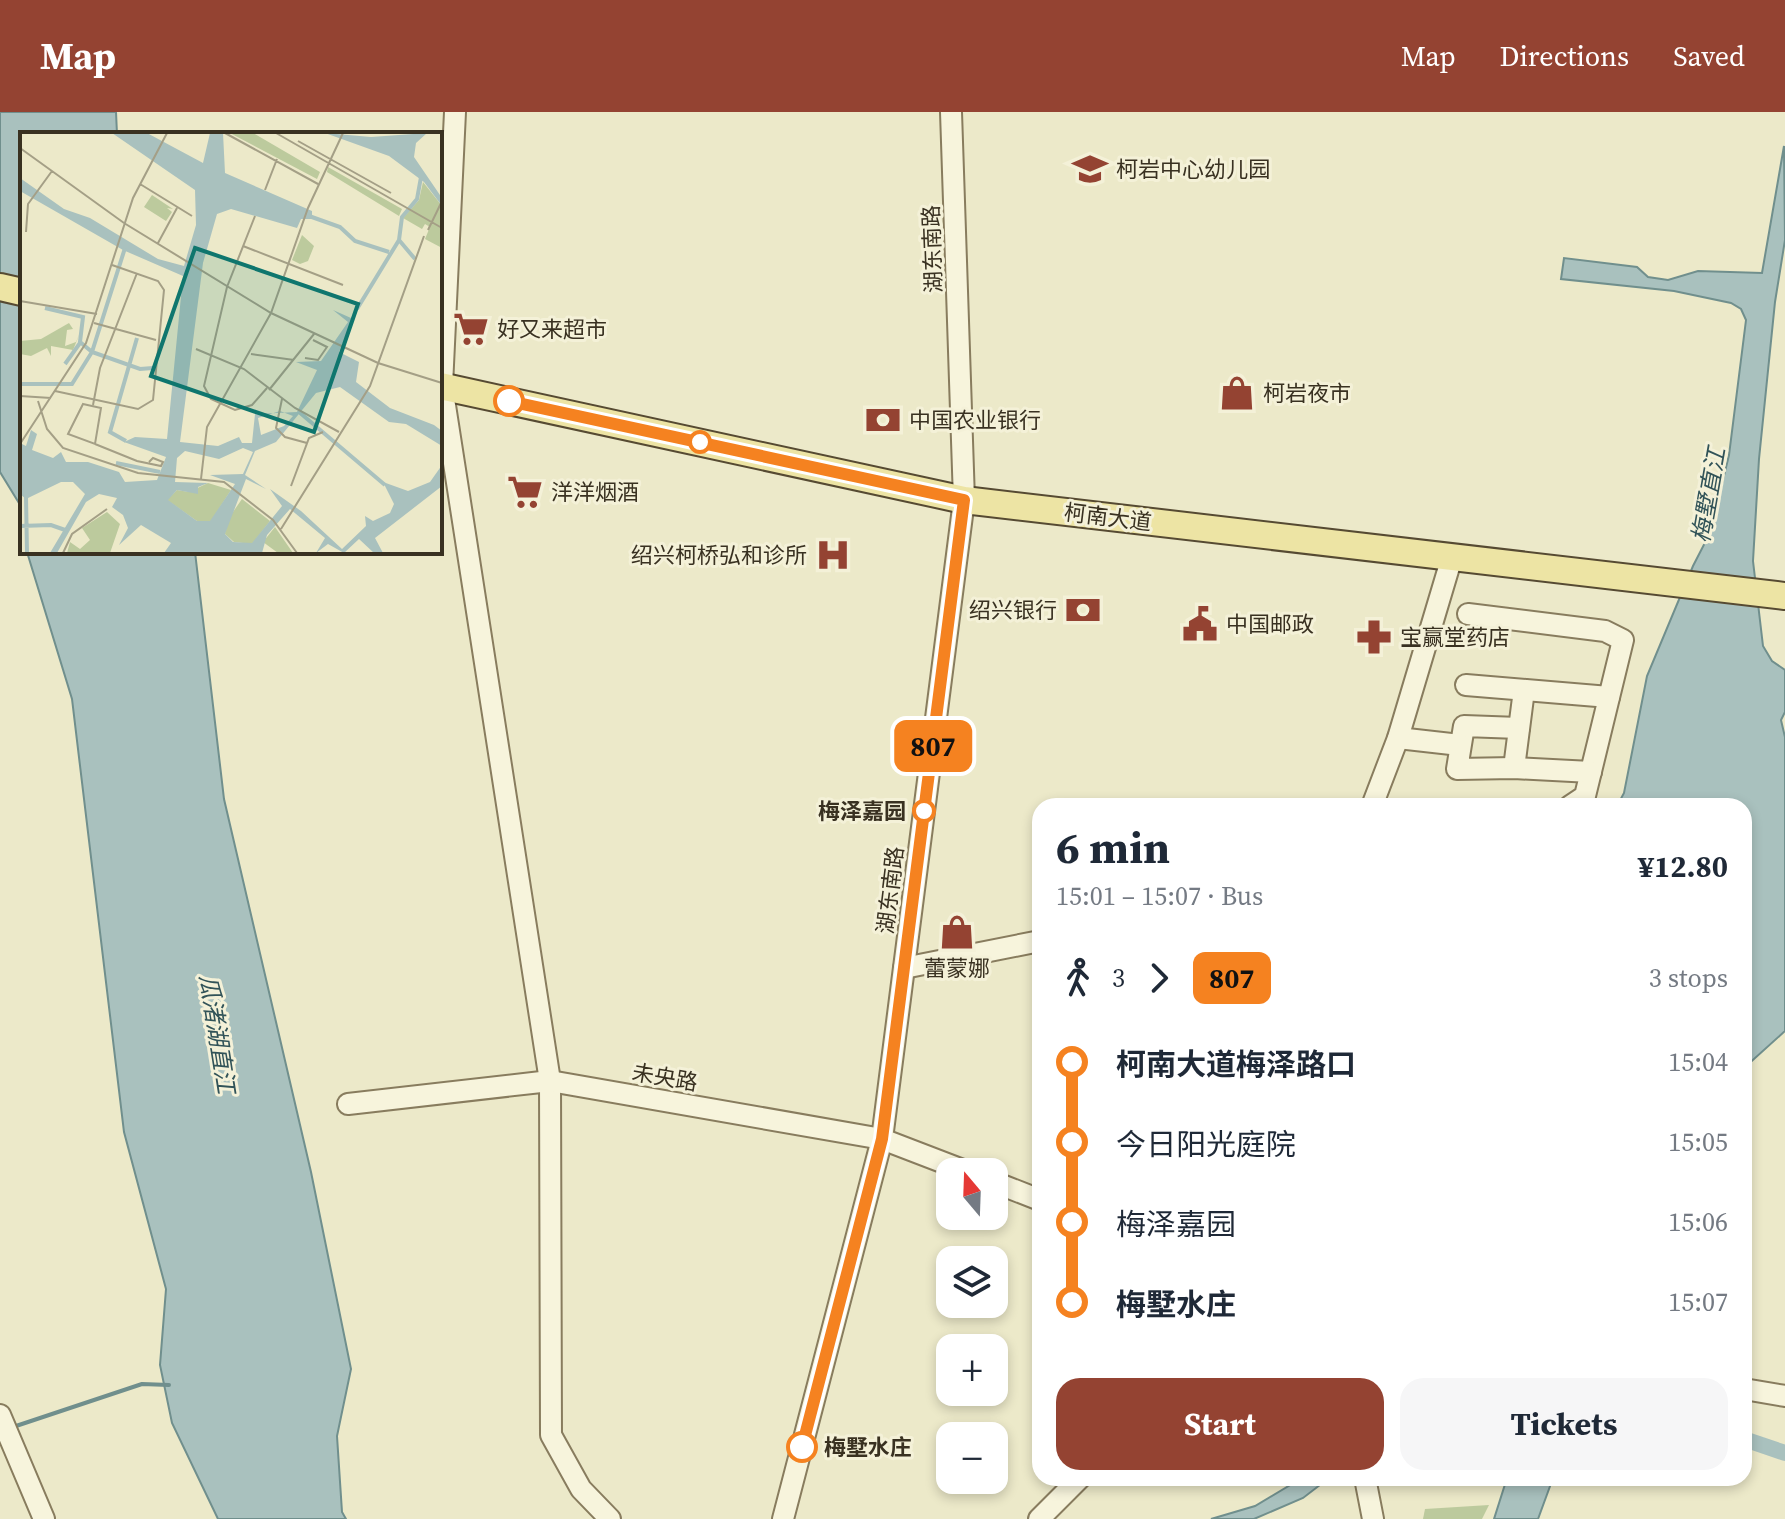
<!DOCTYPE html>
<html lang="en">
<head>
<meta charset="utf-8">
<style>
	body { margin:0; font-family:"Source Serif 4","Noto Sans SC",serif; background:#f6f6f7; color:#1f2937; height:100vh; display:flex; flex-direction:column; font-size:30px; white-space:nowrap }
	* { box-sizing:border-box; margin:0 }
	p { font-size:26px; color:#747a83 }
	.icon { flex:none; width:44px; height:44px; fill:none; stroke:currentColor; stroke-width:2; stroke-linecap:round; stroke-linejoin:round }
	.map { position:relative; flex:1; overflow:hidden }
	.details { position:absolute; left:1032px; top:686px; width:720px; height:688px; display:flex; flex-direction:column; background:#fff; border-radius:24px; box-shadow:0 4px 12px #0003 }
	.details>* { flex:none }
	.badge { padding:0 16px; border-radius:12px; font-size:28px; line-height:52px }
	.needle { width:52px; rotate:341deg }
	.controls { position:absolute; left:936px; top:1046px; display:grid; gap:16px }
	.controls a { display:grid; place-items:center; width:72px; height:72px; border-radius:16px; background:#fff; box-shadow:0 4px 12px #0003; font-size:40px }
	.map>.badge { position:absolute; translate:-50% -50%; box-shadow:0 0 0 4px #fff }
	.legs { display:flex; align-items:center; gap:12px; height:88px; padding:0 24px; font-size:26px }
	.legs p { margin-inline-start:auto }
	.headline { display:flex; align-items:center; justify-content:space-between; height:136px; padding:0 24px }
	h1 { font-size:44px; font-weight:700; line-height:60px }
	.cta { display:flex; gap:16px; margin-top:auto; padding:16px 24px }
	.cta a { flex:1; height:92px; border-radius:24px; background:#944332; color:#fff; font-size:32px; font-weight:700; line-height:92px; text-align:center }
	.cta a+a { background:#f6f6f7; color:#1f2937 }
	ul { padding:0 24px; list-style:none }
	li { display:flex; align-items:center; gap:28px; height:80px; font-size:30px }
	li i { display:grid; place-items:center; width:12px; height:100%; margin:0 10px; background:currentColor }
	li i::after { content:''; width:20px; height:20px; margin:-10px; border:6px solid; border-radius:50%; background:#fff }
	li p { margin-inline-start:auto }
	li:first-child i { background:linear-gradient(#0000 50%,currentColor 0) }
	li:last-child i { background:linear-gradient(currentColor 50%,#0000 0) }
	header { display:flex; align-items:center; gap:48px; box-sizing:border-box; height:112px; padding:0 40px; background:#944332; color:#fff }
	header strong { font-size:38px }
	nav { display:flex; gap:44px; margin-inline-start:auto; font-size:28px }
	.map>svg:first-child { display:block }
	.green { fill:#bcca9d }
	.water { fill:#a9c1be; stroke:#708f8d; stroke-width:2 }
	.lines { fill:none; stroke-linecap:round; stroke-linejoin:round }
	.stream { stroke:#708f8d; stroke-width:4 }
	.canal { stroke:#a9c1be; stroke-width:16 }
	.minor-casing { stroke:#887c5e; stroke-width:24 }
	.major-casing { stroke:#564a32; stroke-width:30 }
	.minor { stroke:#f7f4dc; stroke-width:20 }
	.major { stroke:#ede4a4; stroke-width:26 }
	.line-1-casing { stroke:#fff; stroke-width:18 }
	.line-1 { stroke:#f58220; stroke-width:12 }
	.stop-1-dot { fill:#fff; stroke:#f58220; stroke-width:4 }
	.labels { text-anchor:middle; stroke-width:6; stroke-linejoin:round; paint-order:stroke }
	.poi-label { font-size:22px; fill:#393121; stroke:#f4f1d8; text-anchor:start }
	.street-label { font-size:22px; fill:#393121; stroke:#f4f1d8 }
	.stop-label { font-size:22px; font-weight:bold; fill:#393121; stroke:#f4f1d8; text-anchor:end }
	.water-label { font-size:24px; font-style:italic; fill:#315358; stroke:#f4f1d8 }
	.inset-river { fill:none; stroke:#a9c1be; stroke-width:4 }
	.inset-road { fill:none; stroke:#a49f86; stroke-width:2 }
	.view { fill:#0f766e; fill-opacity:0.15; stroke:#0f766e; stroke-width:4 }
	.inset-edge { fill:none; stroke:#393121; stroke-width:4 }
</style>
</head>
<body>
<header>
<strong>Map</strong>
<nav><a>Map</a><a>Directions</a><a>Saved</a></nav>
</header>
<div class="map">
<svg width="1785" height="1407" viewBox="0 0 1785 1407">
	<rect width="100%" height="100%" fill="#ece9c9"/>
	<path class="green" d="M1489,1393L1482,1407H1423L1425,1397Z"/>
	<g class="water">
		<path d="M0,0H116L117,22H22V396L0,360Z"/>
		<path d="M1784,34L1785,128L1775,190L1759,347L1753,449L1763,534L1772,549L1785,558V600L1781,608L1785,625V919L1744,956V694H1617L1624,681L1647,564L1693,454L1710,421L1729,343L1746,208L1741,197L1731,191L1674,179L1561,167L1564,146L1637,155L1648,165L1668,168L1698,159L1762,161Z"/>
		<path d="M27,440H195L224,687L311,1060L351,1257L337,1324L342,1400L346,1407H218L172,1311L160,1253L166,1177L124,1020L72,587Z"/>
		<path d="M1302,1366H1329L1303,1386L1254,1407H1211L1255,1394Z"/>
		<path d="M1507,1366H1553L1538,1407H1494Z"/>
	</g>
	<g class="lines">
		<path class="stream" d="M13,1315L142,1272L169,1273"/>
		<path class="canal" d="M1744,1327L1785,1341"/>
		<g class="minor-casing">
			<g id="minor">
				<path d="M455,0L442,274L550,969L551,1323L581,1377L610,1407"/>
				<path d="M1468,502L1605,519L1623,528L1585,684L1570,694"/>
				<path d="M1466,573L1609,585"/>
				<path d="M1519,616L1464,614L1457,657L1514,656L1591,660"/>
				<path d="M1398,626L1460,633"/>
				<path d="M1514,656L1524,578"/>
				<path d="M1372,694L1398,626L1452,445"/>
				<path d="M904,856L1040,829"/>
				<path d="M348,992L550,969L882,1027L968,1060"/>
				<path d="M994,1070L1040,1088"/>
				<path d="M1744,1277L1785,1284"/>
				<path d="M0,1303L44,1407"/>
				<path d="M1365,1366L1373,1407"/>
				<path d="M783,1407L882,1027L964,388L951,0"/>
				<path d="M1039,1407L1080,1366"/>
			</g>
		</g>
		<g class="major-casing">
			<g id="major">
				<path d="M0,175L22,180"/>
				<path d="M440,274L964,388L1785,484"/>
			</g>
		</g>
		<use href="#minor" class="minor"/>
		<use href="#major" class="major"/>
	</g>
	<g class="lines">
		<g class="line-1-casing">
			<path id="line-1" d="M509,289L964,388L882,1027L802,1335"/>
		</g>
		<use href="#line-1" class="line-1"/>
	</g>
	<defs>
		<g id="school-bare" transform="scale(2.76)"><path d="M0-5L7-2L0 1L-7-2ZM-4 1L0 2.5L4 1V4Q0 6-4 4Z" fill="#944332" stroke="#f4f1d8" stroke-width="2.5" paint-order="stroke"/></g>
		<g id="supermarket-bare" transform="scale(2.76)"><path d="M-6-5.5h2.5l.6 2H6L4.5 2H-2.5L-4.4-4H-6ZM-1.5 3.2a1.3 1.3 0 1 0 .1 0ZM3 3.2a1.3 1.3 0 1 0 .1 0Z" fill="#944332" stroke="#f4f1d8" stroke-width="2.5" paint-order="stroke"/></g>
		<g id="shop-bare" transform="scale(2.76)"><path d="M-5-2.5h2.3a2.7 3.5 0 0 1 5.4 0H5L5.5 6h-11ZM-1.5-2.5h3a1.5 2.3 0 0 0-3 0Z" fill="#944332" stroke="#f4f1d8" stroke-width="2.5" paint-order="stroke"/></g>
		<g id="bank-bare" transform="scale(2.76)"><path d="M-6-4H6V4H-6ZM0-2.3a2.3 2.3 0 1 0 0 4.6a2.3 2.3 0 1 0 0-4.6Z" fill="#944332" stroke="#f4f1d8" stroke-width="2.5" paint-order="stroke"/></g>
		<g id="hospital-bare" transform="scale(2.76)"><path d="M-5-5h3v3.5h4V-5h3V5h-3V1.5h-4V5h-3Z" fill="#944332" stroke="#f4f1d8" stroke-width="2.5" paint-order="stroke"/></g>
		<g id="civic-bare" transform="scale(2.76)"><path d="M-.6-6.5H3V-4.5H.6V-3L4-1V1h2V6H-6V1h2V-1L-.6-3ZM-1.2 2.5V6h2.4V2.5Z" fill="#944332" stroke="#f4f1d8" stroke-width="2.5" paint-order="stroke"/></g>
		<g id="pharmacy-bare" transform="scale(2.76)"><path d="M-2-6h4v4h4v4h-4v4h-4v-4h-4v-4h4Z" fill="#944332" stroke="#f4f1d8" stroke-width="2.5" paint-order="stroke"/></g>
	</defs>
	<g fill-rule="evenodd">
		<use href="#school-bare" x="1090" y="57"/>
		<use href="#supermarket-bare" x="471" y="217"/>
		<use href="#shop-bare" x="1237" y="281"/>
		<use href="#bank-bare" x="883" y="308"/>
		<use href="#supermarket-bare" x="525" y="380"/>
		<use href="#hospital-bare" x="833" y="443"/>
		<use href="#bank-bare" x="1083" y="498"/>
		<use href="#civic-bare" x="1200" y="512"/>
		<use href="#pharmacy-bare" x="1374" y="525"/>
		<use href="#shop-bare" x="957" y="820"/>
	</g>
	<g class="stop-1-dot">
		<circle cx="509" cy="289" r="14"/>
		<circle cx="700" cy="330" r="10"/>
		<circle cx="924" cy="699" r="10"/>
		<circle cx="802" cy="1335" r="14"/>
	</g>
	<g class="labels">
		<g class="poi-label">
			<text x="1116" y="65">柯岩中心幼儿园</text>
			<text x="497" y="225">好又来超市</text>
			<text x="1263" y="289">柯岩夜市</text>
			<text x="909" y="316">中国农业银行</text>
			<text x="551" y="388">洋洋烟酒</text>
			<text x="807" y="451" text-anchor="end">绍兴柯桥弘和诊所</text>
			<text x="1057" y="506" text-anchor="end">绍兴银行</text>
			<text x="1226" y="520">中国邮政</text>
			<text x="1400" y="533">宝赢堂药店</text>
			<text x="957" y="864" text-anchor="middle">蕾蒙娜</text>
		</g>
		<g class="street-label">
			<text transform="translate(932 137) rotate(-92)" y="8">湖东南路</text>
			<text transform="translate(1108 405) rotate(7)" y="8">柯南大道</text>
			<text transform="translate(890 778) rotate(-83)" y="8">湖东南路</text>
			<text transform="translate(665 965) rotate(10)" y="8">未央路</text>
		</g>
		<g class="stop-label">
			<text x="906" y="707">梅泽嘉园</text>
			<text x="824" y="1343" text-anchor="start">梅墅水庄</text>
		</g>
		<g class="water-label">
			<text transform="translate(1709 383) rotate(-80)" y="8">梅墅直江</text>
			<text transform="translate(217 922) rotate(81)" y="8">瓜渚湖直江</text>
		</g>
	</g>
	<g transform="translate(20 20)">
		<rect width="422" height="422" fill="#ece9c9"/>
		<path d="M210,1H233L300,40L297,47ZM308,35L382,77L379,84L307,40ZM403,50L422,74V116L405,107L410,95L405,92L402,97L383,86L399,68ZM132,63L153,77L147,76L152,80L146,89L124,75ZM282,103L294,114L288,129L280,132L272,128ZM49,191L53,197L47,198L45,214L56,210L62,196L53,218L31,214V224L27,216L11,224L0,222V209L21,207ZM188,351L211,358L191,389H177L147,368L157,358L169,360ZM222,367L250,389L232,412L214,410L205,402L206,390ZM87,380L100,392L90,421H47L50,410L60,417L70,408L62,396ZM255,395L273,421H258L243,410Z" fill="#bcca9d"/>
		<path d="M92,1H127L183,31L190,1H203L205,41L292,79V87H281L277,96L211,77L197,82L183,131L160,310L198,314L219,305L222,311H232L235,282L277,280L297,238L276,230L301,229L328,190L313,178L331,186L338,176L319,220L339,230L336,250L370,276L414,293L422,299V314L386,292L369,290L320,255L296,261L256,310L235,319L225,343L246,357L226,347L205,402L213,410L232,411L262,374L250,357L281,379L322,417L346,394L345,384L353,389L370,381L374,372L363,350L388,359L410,350L422,333V354L355,406L363,421H354L339,407L324,421L308,412L296,421L305,406L270,377L247,403L242,421H144L151,411L121,393L99,413L108,396L103,383L92,375L97,366L79,362L66,370L37,421H30L65,362L53,350H41L6,367L0,362V311L6,314L11,298L17,302L12,318L33,326L41,320L46,330H68L99,340L105,350L137,348L146,325L104,310L115,305L147,307L163,144L103,118L0,59V46L44,77L70,86L138,127L164,134L176,93L175,58ZM260,279L273,284L264,294L241,303L238,286ZM223,316L233,320L223,342L190,343L215,352L190,389H177L148,368L157,358L178,362V355L188,351L155,350L157,326L165,319L199,327ZM305,1L351,5L407,1L396,11L394,25L422,66V74L404,50L369,24Z" fill="#a9c1be" fill-rule="evenodd"/>
		<path class="inset-river" d="M289,84L320,95L335,109L369,120M379,108L395,127M105,116L72,220L120,237L133,236M337,177L379,108L382,85L397,67L401,45M45,232L60,211M0,252H52L72,220L60,210L63,185L25,176M279,280L365,353M106,309L90,300L117,206M96,331L140,340M6,364L7,421M0,394L31,393L48,399"/>
		<path class="inset-road" d="M205,1L298,52M256,1L422,96M278,9L371,61M0,16L104,91L251,181L358,231L422,251M120,52L172,84M245,58L257,27M235,84L207,155L184,254L191,267L215,278L232,273L247,256M408,98L422,69M6,100L8,72L32,39M138,111L157,76M223,114L323,153M0,169L77,182M74,191L136,208M176,217L224,237L275,276L319,300M231,222L274,228M285,226L298,228L307,215L293,208M249,258L294,202M35,259L118,277L133,268L144,158L138,149L92,133M0,264L31,266M262,267L256,296L265,305L287,311M18,269L27,297L43,316L118,341L204,350L253,388L277,421M63,272L81,276L75,312L48,302ZM73,273L80,236L117,141M0,312L66,211L113,66L147,1M75,312L117,329L141,334L143,330L133,326L129,330M181,347L187,295L251,181L288,76L323,1M271,354L289,306L303,300M261,397L350,254L404,104M43,421L52,402L87,377"/>
		<path class="view" d="M175,116L338,172L294,300L131,244Z"/>
		<rect width="422" height="422" class="inset-edge"/>
	</g>
</svg>
<div class="controls">
<a><svg class="needle" viewBox="-14 -14 28 28"><path d="M0-13l5 13h-10z" fill="#e53935"/><path d="M0 13l5-13h-10z" fill="#747a83"/></svg></a>
<a><svg class="icon" aria-label="layers" viewBox="0 0 24 24"><path d="M12 4l9 5-9 5-9-5zM3 14l9 5 9-5"/></svg></a>
<a>+</a>
<a>−</a>
</div>
<b class="badge" style="left:933px;top:634px;background:#f58220;color:#111">807</b>
<section class="details">
<div class="headline"><div><h1>6 min</h1><p>15:01 – 15:07 · Bus</p></div><b>¥12.80</b></div>
<div class="legs"><svg class="icon" aria-label="walk" viewBox="0 0 24 24"><circle cx="13" cy="4" r="2"/><path d="M13 8l-2 6 4 7M11 14l-3 7M7 12l3-4h3l4 4"/></svg>3<svg class="icon" aria-label="forward" viewBox="0 0 24 24"><path d="M9 5l7 7-7 7"/></svg><b class="badge" style="background:#f58220;color:#111">807</b><p>3 stops</p></div>
<ul>
<li><i style="color:#f58220"></i><b>柯南大道梅泽路口</b><p>15:04</p></li>
<li><i style="color:#f58220"></i><span>今日阳光庭院</span><p>15:05</p></li>
<li><i style="color:#f58220"></i><span>梅泽嘉园</span><p>15:06</p></li>
<li><i style="color:#f58220"></i><b>梅墅水庄</b><p>15:07</p></li>
</ul>
<div class="cta"><a>Start</a><a>Tickets</a></div>
</section>
</div>
</body>
</html>
